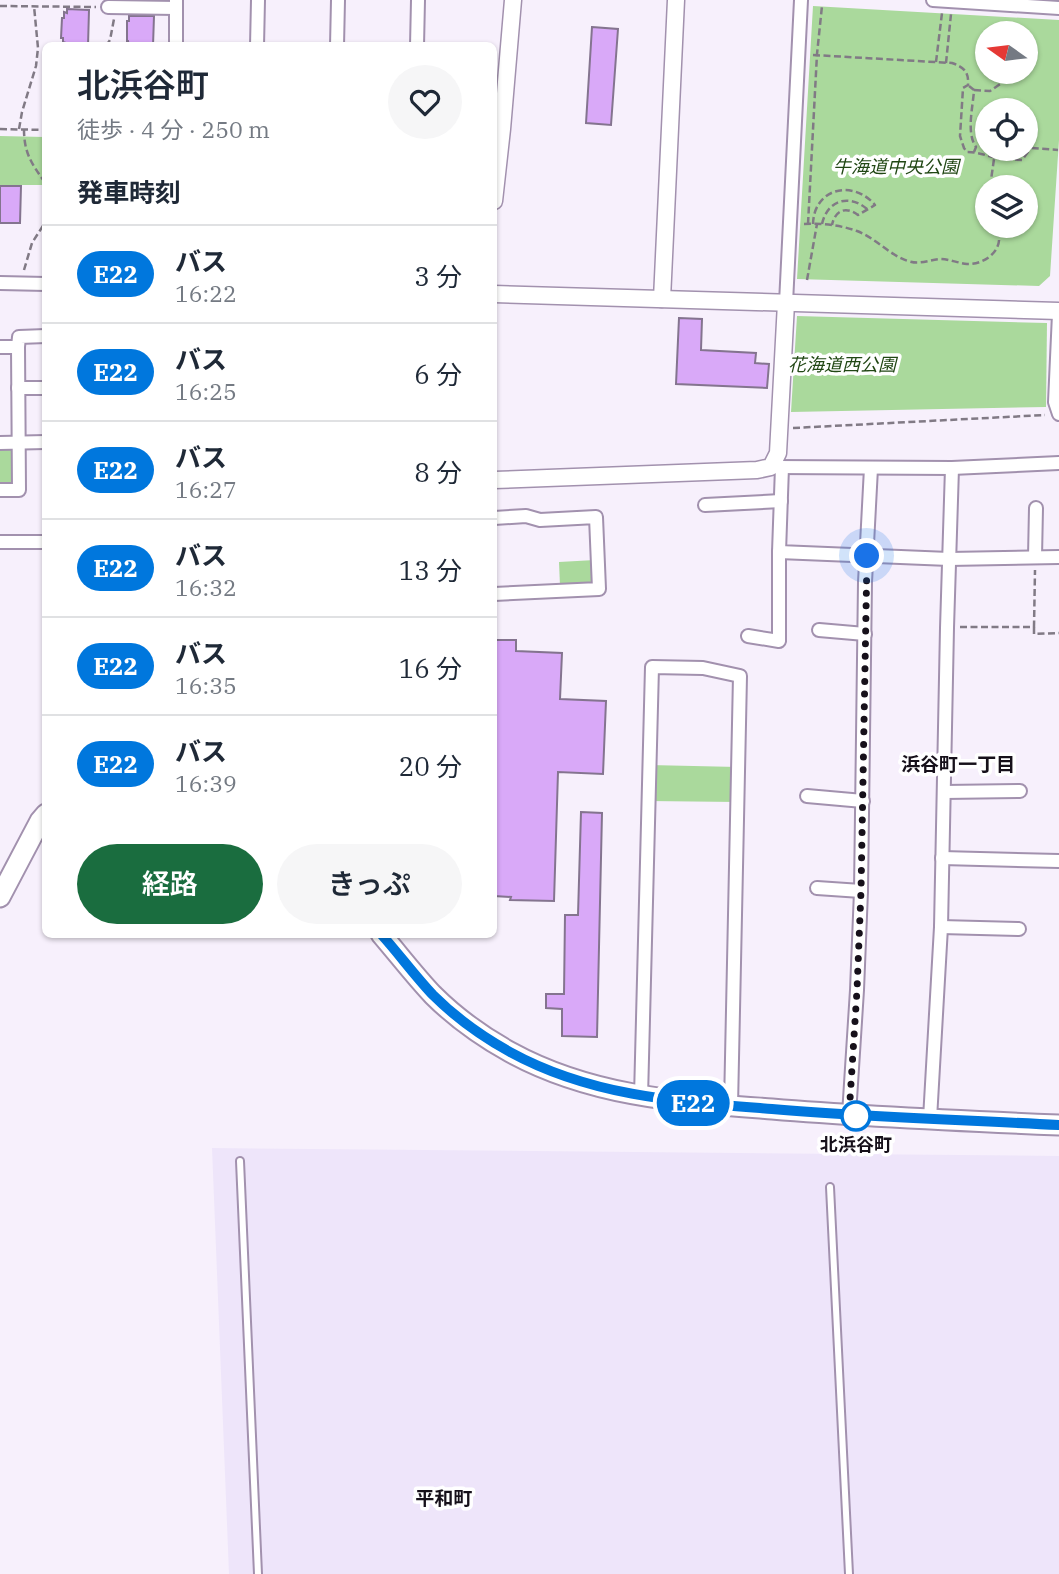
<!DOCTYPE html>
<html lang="ja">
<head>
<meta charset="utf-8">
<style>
	body { margin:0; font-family:"IBM Plex Serif","Noto Sans JP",serif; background:#f6f6f7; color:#1f2937; height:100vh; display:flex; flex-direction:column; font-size:26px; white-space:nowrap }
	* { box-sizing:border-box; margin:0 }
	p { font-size:23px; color:#747a83 }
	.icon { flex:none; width:38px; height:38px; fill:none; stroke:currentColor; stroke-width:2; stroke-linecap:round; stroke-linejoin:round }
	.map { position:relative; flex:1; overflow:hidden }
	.drawer { position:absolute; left:42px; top:42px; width:455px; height:896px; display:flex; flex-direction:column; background:#fff; border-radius:10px; box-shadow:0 2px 5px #0004 }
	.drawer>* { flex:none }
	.badge { padding:0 14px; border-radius:23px; font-size:24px; line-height:46px }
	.needle { width:46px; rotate:284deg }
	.tools { position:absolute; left:975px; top:21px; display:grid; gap:14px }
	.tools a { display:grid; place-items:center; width:63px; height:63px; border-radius:50%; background:#fff; box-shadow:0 2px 5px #0004; font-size:35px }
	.you { position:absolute; width:35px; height:35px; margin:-18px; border:5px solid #fff; border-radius:50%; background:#1a73e8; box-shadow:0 0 0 10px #1a73e833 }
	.map>.badge { position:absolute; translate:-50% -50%; box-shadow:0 0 0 4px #fff }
	h2 { padding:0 35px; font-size:26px; line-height:63px }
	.round { display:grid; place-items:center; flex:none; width:74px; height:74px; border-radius:37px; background:#f6f6f7 }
	.overview { display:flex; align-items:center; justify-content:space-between; height:119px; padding:0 35px }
	h1 { font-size:33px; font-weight:600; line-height:52px }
	.button { display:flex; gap:14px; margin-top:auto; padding:14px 35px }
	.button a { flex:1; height:80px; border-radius:42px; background:#1a6d3f; color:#fff; font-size:28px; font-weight:600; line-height:80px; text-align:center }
	.button a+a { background:#f6f6f7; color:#1f2937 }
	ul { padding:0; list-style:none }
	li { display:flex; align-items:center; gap:21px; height:98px; padding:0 35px; border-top:2px solid #e0e1e3 }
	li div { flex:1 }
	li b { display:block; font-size:26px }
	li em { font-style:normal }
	li .badge { min-width:77px; font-weight:700; text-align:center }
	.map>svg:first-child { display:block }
	.industrial { fill:#eee5fa }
	.green { fill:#aad99c; fill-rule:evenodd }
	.building { fill:#d9a9f8; stroke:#84748f; stroke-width:2 }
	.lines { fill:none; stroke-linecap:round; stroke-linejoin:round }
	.service-casing { stroke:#a291ae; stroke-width:10 }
	.minor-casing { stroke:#a291ae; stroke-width:16 }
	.tertiary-casing { stroke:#a291ae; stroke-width:19 }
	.primary-casing { stroke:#a291ae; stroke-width:23 }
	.path { stroke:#817a85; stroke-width:2.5; stroke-dasharray:7 3.5; stroke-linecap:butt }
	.service { stroke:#fff; stroke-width:6 }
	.minor { stroke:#fff; stroke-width:12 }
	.tertiary { stroke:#fff; stroke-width:16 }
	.primary { stroke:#fff; stroke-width:19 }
	.line-casing { stroke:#fff; stroke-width:16 }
	.line { stroke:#07d; stroke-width:10 }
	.walk { stroke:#16101a; stroke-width:7; stroke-dasharray:0 12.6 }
	.stop-dot { fill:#fff; stroke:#07d; stroke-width:3.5 }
	.labels { text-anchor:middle; stroke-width:7; stroke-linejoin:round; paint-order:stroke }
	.park-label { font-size:18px; font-style:italic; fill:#214714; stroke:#fff }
	.stop-label { font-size:18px; font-weight:bold; fill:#16101a; stroke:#fff }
	.neighbourhood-label { font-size:19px; font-weight:bold; fill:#16101a; stroke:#fff }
</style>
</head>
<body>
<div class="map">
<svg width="1059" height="1574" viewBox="0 0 1059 1574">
	<rect width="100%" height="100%" fill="#f7f0fc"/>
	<path class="industrial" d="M212,1148L1059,1156V1574H229Z"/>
	<g class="green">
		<path d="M813,6L1059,20V140L1050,276L1039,286L797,279ZM987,33H1026V72H987ZM987,110H1026V149H987ZM1026,187V226H987V187Z"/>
		<path d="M0,136L45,137V185H0Z"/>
		<path d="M797,316L1047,323L1046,407L791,412Z"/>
		<path d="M19,442V490H0V443Z"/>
		<path d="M595,560L596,585L560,586L559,562Z"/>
		<path d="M649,765L738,767L737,802L648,801Z"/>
	</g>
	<g class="building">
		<path d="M67,9L89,10L88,46H66V43L63,42V38H61L62,18H64V12L67,13Z"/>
		<path d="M129,16H154L153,46L129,45L128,41H127V21H129Z"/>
		<path d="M592,27L618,29L611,125L586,123Z"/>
		<path d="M0,186H21L20,223H0Z"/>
		<path d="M679,318L702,319L701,350L756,353L755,363L769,364L767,388L676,384Z"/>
		<path d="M494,640H516V651L562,653L560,699L606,701L603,774L558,772L554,901L510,900L511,897L494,896Z"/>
		<path d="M581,812L602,813L597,1037L562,1036V1009L546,1008V994H564L565,915H578Z"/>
	</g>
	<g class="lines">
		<g class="service-casing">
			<g id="service">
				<path d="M240,1161L258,1574"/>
				<path d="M830,1187L849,1574"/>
			</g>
		</g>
		<g class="minor-casing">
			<g id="minor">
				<path d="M933,0L1059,8"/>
				<path d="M108,7L176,8"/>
				<path d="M176,46V0"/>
				<path d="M257,46L258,0"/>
				<path d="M337,46L338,0"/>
				<path d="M417,46L418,0"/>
				<path d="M0,283L46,284"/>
				<path d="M786,303L801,0"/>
				<path d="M1059,314L1055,402L1059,414"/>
				<path d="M0,347H18L19,337L46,336"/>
				<path d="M18,388H46"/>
				<path d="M0,443L46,442"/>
				<path d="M775,467L952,468L1059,463"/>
				<path d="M782,467L779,552L949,559L1059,557"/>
				<path d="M0,490H19L18,347"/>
				<path d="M705,505L781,501"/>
				<path d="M494,518L526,516L540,520L596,517L599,589L494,594"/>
				<path d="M0,542H46"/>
				<path d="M1035,557L1036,508"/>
				<path d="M819,630L865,634"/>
				<path d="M748,636L779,641V552"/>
				<path d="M944,792L1020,791"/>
				<path d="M807,796L863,801"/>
				<path d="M942,858L1059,861"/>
				<path d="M817,888L861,891"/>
				<path d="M941,927L1019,929"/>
				<path d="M641,1097L652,667L703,668L740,676L731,1106"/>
				<path d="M849,1115L857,990L861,891L865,582L871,468"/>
				<path d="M930,1119L941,927L947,628L952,468"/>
			</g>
		</g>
		<g class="tertiary-casing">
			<g id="tertiary">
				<path d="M494,201L502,129L513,0"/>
				<path d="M494,294L1059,311"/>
				<path d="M662,299L676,0"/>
				<path d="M494,480L757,470L771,467L778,453L786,303"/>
			</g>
		</g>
		<g class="primary-casing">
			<g id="primary">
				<path d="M0,897L40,821L46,814"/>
				<path d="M381,934C399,955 415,976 433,995C455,1017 483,1037 510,1052C592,1097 681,1102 772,1109C868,1117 963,1121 1059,1125"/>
			</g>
		</g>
		<g class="path">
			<path d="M0,6L96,7"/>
			<path d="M106,46L110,40L114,19"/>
			<path d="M813,55L952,63C964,67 969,72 968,85L963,88L960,136L964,148L967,152C981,152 991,158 1004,159"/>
			<path d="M936,62L942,13"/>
			<path d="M946,63L951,14"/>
			<path d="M969,86L974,90C973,107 966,133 976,147L974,152"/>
			<path d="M974,90L990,91L1003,82"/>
			<path d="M0,129L46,130"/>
			<path d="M19,129L22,112L36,66L38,48L34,6"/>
			<path d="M24,129C24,154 32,164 46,184"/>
			<path d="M1026,131H1028L1032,137L1031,148L1058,150"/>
			<path d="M1004,149V159L1022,160L1030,149"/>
			<path d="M990,187L994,159"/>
			<path d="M804,224C821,223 840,225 857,231C876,238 889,255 908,261C920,265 928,260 940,259C949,259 958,263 967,264C982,265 1001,253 999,236C998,232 996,229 995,226"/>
			<path d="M808,224L817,54L822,6"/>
			<path d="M813,224C814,188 853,179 875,205L858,215C846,206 835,210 832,225"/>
			<path d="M822,224C827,201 848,193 867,209"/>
			<path d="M24,270L32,243L46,221"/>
			<path d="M807,280L817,224"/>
			<path d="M793,428L1045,415"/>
			<path d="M960,627H1034L1035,570"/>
			<path d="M1034,627V634L1059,633"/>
		</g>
		<use href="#service" class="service"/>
		<use href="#minor" class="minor"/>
		<use href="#tertiary" class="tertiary"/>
		<use href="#primary" class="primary"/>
	</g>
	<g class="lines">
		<g class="line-casing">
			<path id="line" d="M381,934C399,954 415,976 433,995C455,1017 483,1037 510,1052C592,1097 681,1102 772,1109C868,1117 963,1120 1059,1125"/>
		</g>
		<use href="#line" class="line"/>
		<path class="walk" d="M856,1116L849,1115L857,990L861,891L867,556"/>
	</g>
	<circle class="stop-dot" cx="856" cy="1116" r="14"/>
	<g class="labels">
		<g class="park-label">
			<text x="896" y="173">牛海道中央公園</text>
			<text x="842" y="371">花海道西公園</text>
		</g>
		<g class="stop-label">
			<text x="856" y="1151">北浜谷町</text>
		</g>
		<g class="neighbourhood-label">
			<text x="958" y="771">浜谷町一丁目</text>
			<text x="444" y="1505">平和町</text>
		</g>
	</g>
</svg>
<div class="tools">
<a><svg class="needle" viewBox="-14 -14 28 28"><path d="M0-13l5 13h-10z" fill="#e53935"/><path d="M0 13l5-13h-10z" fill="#747a83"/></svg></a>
<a><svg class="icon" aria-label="locate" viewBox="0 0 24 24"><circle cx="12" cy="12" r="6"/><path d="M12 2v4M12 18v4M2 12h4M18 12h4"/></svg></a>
<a><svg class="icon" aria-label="layers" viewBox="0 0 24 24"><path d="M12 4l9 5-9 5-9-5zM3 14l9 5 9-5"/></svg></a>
</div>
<div class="you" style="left:867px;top:556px"></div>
<b class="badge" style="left:693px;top:1103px;background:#07d;color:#fff">E22</b>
<section class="drawer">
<div class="overview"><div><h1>北浜谷町</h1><p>徒歩 · 4 分 · 250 m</p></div><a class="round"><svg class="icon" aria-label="heart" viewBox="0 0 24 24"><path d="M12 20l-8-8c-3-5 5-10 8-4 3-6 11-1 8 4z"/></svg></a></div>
<h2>発車時刻</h2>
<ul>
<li><span class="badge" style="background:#07d;color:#fff">E22</span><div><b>バス</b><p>16:22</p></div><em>3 分</em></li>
<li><span class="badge" style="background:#07d;color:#fff">E22</span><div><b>バス</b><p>16:25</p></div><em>6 分</em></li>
<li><span class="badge" style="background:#07d;color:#fff">E22</span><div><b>バス</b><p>16:27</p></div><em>8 分</em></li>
<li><span class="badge" style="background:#07d;color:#fff">E22</span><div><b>バス</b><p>16:32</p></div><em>13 分</em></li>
<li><span class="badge" style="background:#07d;color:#fff">E22</span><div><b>バス</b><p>16:35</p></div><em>16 分</em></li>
<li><span class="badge" style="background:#07d;color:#fff">E22</span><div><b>バス</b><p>16:39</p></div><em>20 分</em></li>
</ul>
<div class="button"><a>経路</a><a>きっぷ</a></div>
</section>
</div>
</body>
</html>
